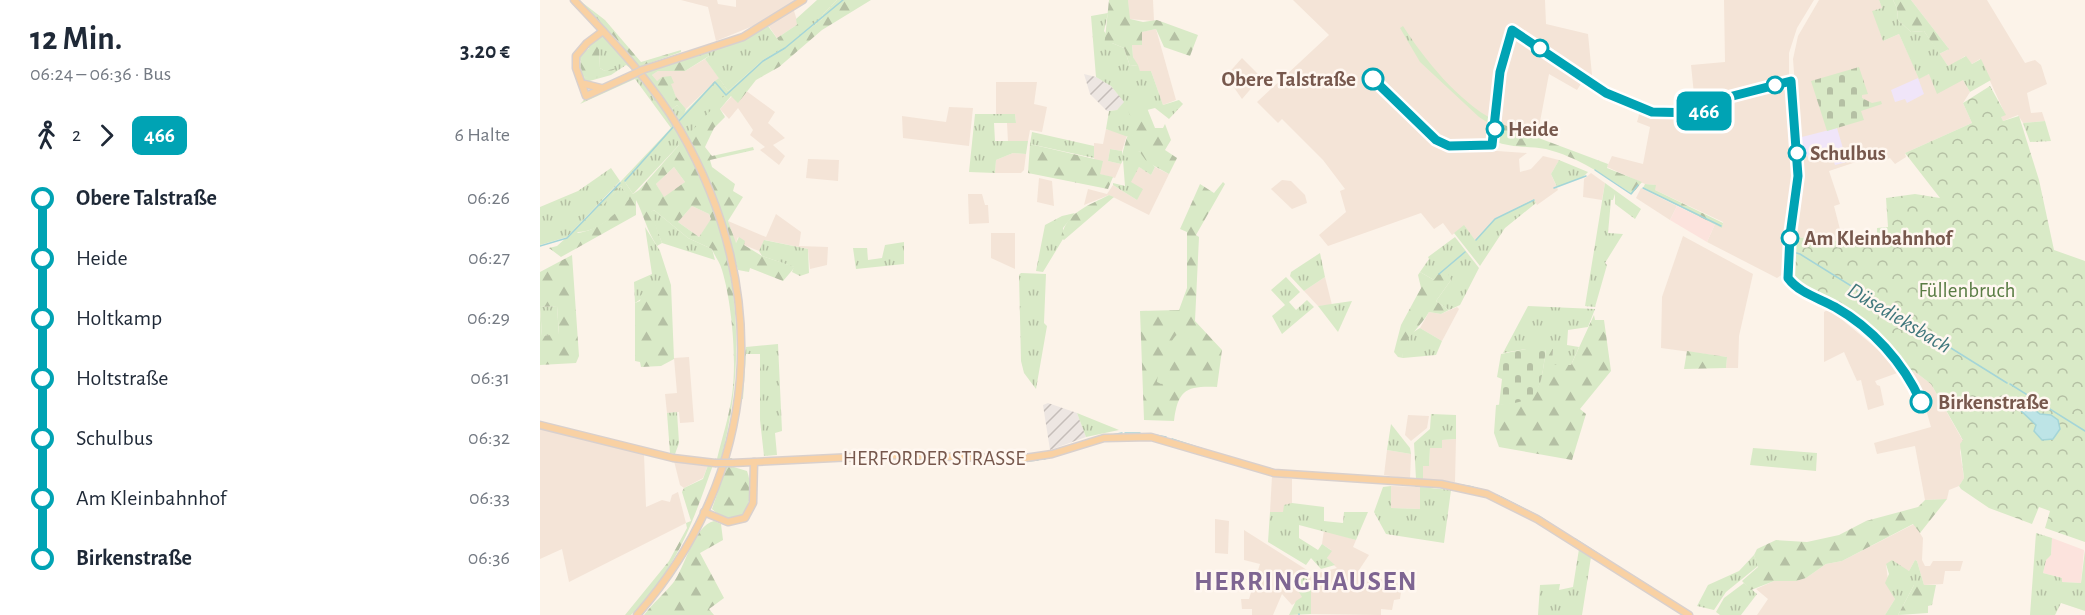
<!DOCTYPE html>
<html lang="de">
<head>
<meta charset="utf-8">
<style>
	body { margin:0; font-family:"Alegreya Sans",sans-serif; background:#f2f2f3; color:#1f2937; height:100vh; display:flex; flex-direction:column; font-size:22px; white-space:nowrap }
	* { box-sizing:border-box; margin:0 }
	p { font-size:20px; color:#747a83 }
	.icon { flex:none; width:33px; height:33px; fill:none; stroke:currentColor; stroke-width:2; stroke-linecap:round; stroke-linejoin:round }
	.map { position:relative; flex:1; overflow:hidden }
	.panel { display:flex; flex-direction:column; background:#fff; width:540px }
	.panel>* { flex:none }
	.badge { padding:0 12px; border-radius:9px; font-size:21px; line-height:39px }
	.map>.badge { position:absolute; translate:-50% -50%; box-shadow:0 0 0 3px #fff }
	.legs { display:flex; align-items:center; gap:9px; height:66px; padding:0 30px; font-size:20px }
	.legs p { margin-inline-start:auto }
	.summary { display:flex; align-items:center; justify-content:space-between; height:102px; padding:0 30px }
	h1 { font-size:33px; font-weight:700; line-height:45px }
	ul { padding:0 30px; list-style:none }
	li { display:flex; align-items:center; gap:21px; height:60px; font-size:22px }
	li i { display:grid; place-items:center; width:9px; height:100%; margin:0 8px; background:currentColor }
	li i::after { content:''; width:15px; height:15px; margin:-8px; border:4px solid; border-radius:50%; background:#fff }
	li p { margin-inline-start:auto }
	li:first-child i { background:linear-gradient(#0000 50%,currentColor 0) }
	li:last-child i { background:linear-gradient(currentColor 50%,#0000 0) }
	main { display:flex; flex:1; min-height:0 }
	.map>svg:first-child { display:block }
	.residential { fill:#f4e4d7 }
	.commercial { fill:#fce3dd }
	.industrial { fill:url(#industrial-furrows) }
	.education { fill:#f0e5f9 }
	.grass { fill:url(#grass-tufts); fill-rule:evenodd }
	.forest { fill:url(#forest-firs); fill-rule:evenodd }
	.cemetery { fill:url(#cemetery-stones) }
	.park { fill:url(#park-crowns) }
	.pitch { fill:#d9eac7 }
	.water { fill:#bde4e6; stroke:#a4d5d8; stroke-width:1.5 }
	.lines { fill:none; stroke-linecap:round; stroke-linejoin:round }
	.stream { stroke:#a4d5d8; stroke-width:1.5 }
	.major-casing { stroke:#d9d0cd; stroke-width:9 }
	.major { stroke:#f9d1a3; stroke-width:6 }
	.major-bridge-casing { stroke:#d9d0cd; stroke-width:9; stroke-linecap:butt }
	.major-bridge { stroke:#f9d1a3; stroke-width:6 }
	.line-1-casing { stroke:#fff; stroke-width:14 }
	.line-1 { stroke:#00a3b4; stroke-width:9 }
	.stop-1-dot { fill:#fff; stroke:#00a3b4; stroke-width:3 }
	.labels { text-anchor:middle; stroke-width:5; stroke-linejoin:round; paint-order:stroke }
	.stop-label { font-size:21px; font-weight:bold; fill:#77584d; stroke:#fff7f0; text-anchor:start }
	.park-label { font-size:21px; fill:#5a7c44; stroke:#fff7f0 }
	.street-label { font-size:21px; fill:#77584d; stroke:#fff7f0 }
	.water-label { font-size:22px; font-style:italic; fill:#40777c; stroke:#fff7f0 }
	.district-label { font-size:27px; font-weight:bold; letter-spacing:1.5px; fill:#7e6592; stroke:#fff7f0 }
</style>
</head>
<body>
<main>
<section class="panel">
<div class="summary"><div><h1>12 Min.</h1><p>06:24 – 06:36 · Bus</p></div><b>3.20 €</b></div>
<div class="legs"><svg class="icon" aria-label="walk" viewBox="0 0 24 24"><circle cx="13" cy="4" r="2"/><path d="M13 8l-2 6 4 7M11 14l-3 7M7 12l3-4h3l4 4"/></svg>2<svg class="icon" aria-label="forward" viewBox="0 0 24 24"><path d="M9 5l7 7-7 7"/></svg><b class="badge" style="background:#00a3b4;color:#fff">466</b><p>6 Halte</p></div>
<ul>
<li><i style="color:#00a3b4"></i><b>Obere Talstraße</b><p>06:26</p></li>
<li><i style="color:#00a3b4"></i><span>Heide</span><p>06:27</p></li>
<li><i style="color:#00a3b4"></i><span>Holtkamp</span><p>06:29</p></li>
<li><i style="color:#00a3b4"></i><span>Holtstraße</span><p>06:31</p></li>
<li><i style="color:#00a3b4"></i><span>Schulbus</span><p>06:32</p></li>
<li><i style="color:#00a3b4"></i><span>Am Kleinbahnhof</span><p>06:33</p></li>
<li><i style="color:#00a3b4"></i><b>Birkenstraße</b><p>06:36</p></li>
</ul>
</section>
<div class="map">
<svg width="1545" height="615" viewBox="0 0 1545 615">
	<defs>
		<pattern id="industrial-furrows" width="10" height="10" patternUnits="userSpaceOnUse" patternTransform="scale(1.5)"><rect width="10" height="10" fill="#ede6e2"/><path d="M-1 1l2-2M0 10L10 0M9 11l2-2" fill="none" stroke="#c5bdb9"/></pattern>
		<pattern id="grass-tufts" width="24" height="20" patternUnits="userSpaceOnUse" patternTransform="scale(1.5)"><rect width="24" height="20" fill="#d9eac7"/><path d="M3 7l-1-3M5 7V3M7 7l1-3M15 17l-1-3M17 17v-4M19 17l1-3" fill="none" stroke="#b5c0a4"/></pattern>
		<pattern id="forest-firs" width="22" height="20" patternUnits="userSpaceOnUse" patternTransform="scale(1.5)"><rect width="22" height="20" fill="#d9eac7"/><path d="M5 1l3.5 6h-7zM16 11l3.5 6h-7z" fill="#b5c0a4"/></pattern>
		<pattern id="cemetery-stones" width="16" height="16" patternUnits="userSpaceOnUse" patternTransform="scale(1.5)"><rect width="16" height="16" fill="#d9eac7"/><path d="M2 7V4a2 2 0 0 1 4 0v3zM10 15v-3a2 2 0 0 1 4 0v3z" fill="#b5c0a4"/></pattern>
		<pattern id="park-crowns" width="20" height="18" patternUnits="userSpaceOnUse" patternTransform="scale(1.5)"><rect width="20" height="18" fill="#d9eac7"/><path d="M2 6a3 3 0 1 1 6 0M12 15a3 3 0 1 1 6 0" fill="none" stroke="#b5c0a4"/></pattern>
	</defs>
	<rect width="100%" height="100%" fill="#fcf3e9"/>
	<g class="residential">
		<path d="M141,0H177L178,4L196,7V0H257L252,4L258,24L237,38L225,21L176,41L168,7Z"/>
		<path d="M588,0H613L614,21L589,19Z"/>
		<path d="M753,0H1005L1006,24L1048,34L1052,75L1044,79L1037,90L1009,74L999,127L991,126L988,135L956,122L951,148L928,149L987,153L979,159L980,172L991,169L1003,156L1019,160L1011,174L1018,190L997,205L994,199L954,219L935,240L924,226L912,235L903,223L894,229L881,213L788,246L779,235L806,212L800,191L805,189L783,160L742,119L738,123L717,102L789,35Z"/>
		<path d="M1184,0H1274L1257,28L1249,53V93L1256,173L1243,274L1237,278L1167,242L1175,224L1182,227L1183,222L1115,190V185L1105,184L1067,167L1072,156L1103,164L1110,127L1097,122L1100,111L1127,116L1156,114L1151,65L1185,62Z"/>
		<path d="M1279,0H1339L1342,8L1333,11L1343,41L1359,34L1379,78L1389,74L1423,80L1430,92L1423,103L1432,123L1365,153L1366,157L1355,164L1350,158L1340,162L1337,155L1289,171L1300,204L1294,206L1303,241L1253,237L1262,179L1253,59L1258,36Z"/>
		<path d="M1371,0H1447L1485,63L1495,60L1501,65L1507,84L1487,93L1491,113L1502,112L1505,121L1483,123L1478,115L1463,121L1460,117L1465,114L1440,59L1432,64L1425,56L1409,67L1399,54L1409,49Z"/>
		<path d="M616,29L636,100L623,105L611,71H600L593,57L592,45L597,44L601,32Z"/>
		<path d="M702,58L721,77L702,99L686,76Z"/>
		<path d="M165,59L179,78L146,109L136,97L130,83L122,80L116,81L112,75L118,71H145Z"/>
		<path d="M456,82H497L494,104L507,107L502,132L490,130L488,141L468,142L467,123H476L475,114H456Z"/>
		<path d="M205,90L235,112L228,123L245,138L233,145L245,156L239,165L220,150L225,147L210,135L213,130L198,108L189,119L180,109L192,96L198,102Z"/>
		<path d="M409,107L433,108L429,146L363,138L362,116L406,122Z"/>
		<path d="M566,129L587,135L582,151L570,149L568,161L581,164L575,178L559,174L554,158V143L563,144Z"/>
		<path d="M473,153L486,154L484,170L481,173H455L456,160Z"/>
		<path d="M268,159L299,160L298,181L266,178Z"/>
		<path d="M134,167L145,182L124,198L116,184Z"/>
		<path d="M599,167L611,175L615,167L629,174L609,215L569,195L544,205L548,189L567,194L573,185L597,200L590,182Z"/>
		<path d="M1051,173L1065,183L1062,200L1043,197L1044,179Z"/>
		<path d="M499,178L512,181L514,206L497,202Z"/>
		<path d="M742,180L751,181L765,195L767,203L752,209L731,189Z"/>
		<path d="M1101,188L1137,206L1130,220L1096,198Z"/>
		<path d="M428,194H442L445,205H448L449,223L429,224Z"/>
		<path d="M152,206L169,214L171,220L159,237L138,222Z"/>
		<path d="M236,214L261,232L259,246L288,247L287,265L270,269L268,249L225,240L219,251L204,245L198,237L196,243L193,240L188,221L226,237Z"/>
		<path d="M451,233H475V269L451,258Z"/>
		<path d="M1143,236L1213,274L1199,336L1198,368H1186L1187,357L1121,348L1122,297Z"/>
		<path d="M785,277L792,305L778,306L764,291Z"/>
		<path d="M917,307L919,309L902,341L880,328L889,312L901,314Z"/>
		<path d="M1289,309L1352,361L1360,372L1335,381L1337,385L1340,386L1344,405L1328,410L1321,380L1317,381L1304,352L1284,362V312Z"/>
		<path d="M149,357L154,422L140,423L139,412L127,413L125,394L137,393L134,358Z"/>
		<path d="M1374,371L1391,384L1423,441L1420,452L1424,478L1419,486L1409,490L1407,499L1385,500L1375,446L1337,454L1334,443L1391,427L1383,399L1367,375Z"/>
		<path d="M868,415L889,416L887,428L871,441L865,435Z"/>
		<path d="M0,428L104,454L106,507L122,500L130,502L132,495L138,492L146,523L29,582L22,549L0,559Z"/>
		<path d="M916,439L915,482L883,480V466H889L890,448H902V440Z"/>
		<path d="M847,450L871,454L870,479L844,475Z"/>
		<path d="M134,461L168,465L163,478L144,488L140,485Z"/>
		<path d="M732,476L752,479V505L743,512H730Z"/>
		<path d="M851,486L880,487V509L851,508Z"/>
		<path d="M675,519L689,521L688,554L675,553Z"/>
		<path d="M1374,524L1383,538L1382,560L1385,566H1390L1393,561H1423L1420,571H1405L1403,584L1384,585L1377,561L1375,560L1369,571L1346,564L1348,580L1355,599L1345,615H1217L1228,599L1216,589L1234,581H1256L1266,578L1286,564L1302,561Z"/>
		<path d="M704,530L767,570V573L753,582L763,598L752,605L742,594L733,615H712V609H702L701,599H709L720,564L704,560Z"/>
		<path d="M784,530L816,540L813,547L829,555L819,570L827,576L862,584L860,599L854,600L852,610L841,609V615L771,614V590L767,576L797,568L787,558L791,550L782,544Z"/>
	</g>
	<g class="commercial">
		<path d="M1137,206L1175,224L1167,242L1130,220Z"/>
		<path d="M1512,538L1544,550L1541,583L1522,582V578L1503,573L1506,559L1511,555Z"/>
	</g>
	<g class="industrial">
		<path d="M544,74L556,77L571,86L585,103L577,110L567,111L550,94Z"/>
		<path d="M508,403L537,413L546,437L510,450L503,405Z"/>
	</g>
	<g class="education">
		<path d="M1378,78L1384,94L1367,103L1365,99L1355,102L1351,90Z"/>
		<path d="M1297,128L1307,162L1295,165L1291,153L1280,154L1282,159L1270,162L1267,155H1259L1258,138Z"/>
	</g>
	<g class="grass">
		<path d="M277,0H297L283,14L282,19L259,37L256,19Z"/>
		<path d="M1339,0H1353L1357,8L1358,20L1371,32L1384,31L1408,66L1426,56L1432,64L1441,59L1451,80L1430,92L1423,80L1397,94L1389,74L1379,79L1359,34L1343,41L1332,11L1342,8Z"/>
		<path d="M568,13L564,31L572,43L584,48L590,66L598,65L600,71H611L623,105L639,100L643,104L629,119L615,108L607,110L604,103L587,104L597,130L591,138L566,129L569,111L577,110L584,102L571,86L556,77L551,16Z"/>
		<path d="M228,26L244,48L223,60L188,91L165,59L169,56L167,51L190,45Z"/>
		<path d="M863,26C884,59 919,102 954,120L953,126L939,117L880,62L860,28Z"/>
		<path d="M60,36L68,39L93,70L86,65L71,75L46,82L40,73L38,57ZM48,48L59,49L60,68L65,71L76,67L45,78L40,62Z"/>
		<path d="M96,74L134,125L138,133L139,145L93,194L83,179L131,128L95,79L40,104L45,99Z"/>
		<path d="M175,81L185,96L150,134L143,129L131,110L137,105L144,113Z"/>
		<path d="M435,114H475L476,123H454L455,141H488L486,154L473,153L456,160L455,173L429,172Z"/>
		<path d="M1505,121L1511,141L1490,142L1483,123Z"/>
		<path d="M492,132L554,146V158L490,144Z"/>
		<path d="M570,149L582,151V155L599,151L615,167L611,175L599,167L591,182L603,189L597,200L573,185V183L585,186L583,160L581,164L568,161Z"/>
		<path d="M1019,160L1048,172L1043,177L1017,187L1011,174Z"/>
		<path d="M71,168L80,181L27,237L0,245V207L38,191Z"/>
		<path d="M1065,183L1101,209L1095,219L1075,204V194L1073,200H1071L1068,233L1083,234L1065,263L1067,265L1055,307L1045,306Z"/>
		<path d="M81,186L90,199C77,214 57,233 36,232Z"/>
		<path d="M994,199L996,203L965,228L940,266L914,233L924,225L935,240L954,219Z"/>
		<path d="M114,210L148,238L172,249L175,260L122,243L110,212Z"/>
		<path d="M535,213L523,228V239L503,272L496,271L505,225L522,216Z"/>
		<path d="M105,227L120,251L131,285H121L95,303L94,282L112,274Z"/>
		<path d="M915,237L939,268L920,305L909,310L896,301L911,280H894L880,272L889,259L888,257Z"/>
		<path d="M224,240L268,249L269,273L260,276L252,272L254,267L222,256L219,251Z"/>
		<path d="M364,242V264L316,269L313,248H327L328,260L342,258L345,245Z"/>
		<path d="M780,253L785,277L764,291L750,276L751,272Z"/>
		<path d="M481,273L506,274L504,323L507,326L496,389L484,373L481,361L479,275Z"/>
		<path d="M746,277L760,292L749,302L756,310L767,300L774,307L742,334L732,316L745,305L731,290Z"/>
		<path d="M812,301L798,332L778,306Z"/>
		<path d="M17,306L19,335L2,336L0,307Z"/>
		<path d="M988,306L1055,309L1048,327L1028,330L1027,345L1039,347L1031,365H1011L1013,350L986,349L963,353Z"/>
		<path d="M880,328L902,341L896,355L863,358L861,348L870,334Z"/>
		<path d="M238,344L242,431L235,433L237,455L224,456L220,420V354H206L203,399H201L189,458L194,459L186,460L206,347Z"/>
		<path d="M137,412L139,443L135,454L130,453L127,413Z"/>
		<path d="M537,413L579,430L546,437Z"/>
		<path d="M891,414L916,415V439L902,440V448H890L889,466H883V480L876,479L874,443L890,429Z"/>
		<path d="M851,424L870,448L871,454L847,450Z"/>
		<path d="M1213,448L1277,453L1276,471L1210,465Z"/>
		<path d="M851,486V508L880,509V487L911,490L904,543L846,534L834,512L843,487Z"/>
		<path d="M752,503L784,507V521L803,523L804,512H828L816,540L759,525V538L778,550L782,544L792,551L787,558L795,565L781,569L771,558L766,565L728,542L730,512H743L744,505Z"/>
		<path d="M1496,533L1512,538L1511,555L1506,560L1503,573L1522,578V582L1541,583L1545,550V611L1521,603L1515,615H1490Z"/>
		<path d="M1039,549L1051,557L1042,615H998L1000,585L1020,584L1019,590L1033,587Z"/>
		<path d="M1214,555L1218,566L1186,592L1174,610L1157,606L1168,585L1199,571Z"/>
		<path d="M1352,560L1369,571L1375,560L1377,561L1384,585H1374L1358,615H1345L1355,599L1345,583L1349,574L1346,564Z"/>
		<path d="M766,576L771,590V614L749,615L756,601L762,597L754,584Z"/>
		<path d="M1204,583L1217,594L1201,615H1180L1176,612L1184,598Z"/>
	</g>
	<g class="forest">
		<path d="M39,0L65,20L101,62L141,50V52L99,67L79,42Z"/>
		<path d="M297,0H331L282,30L239,67L216,80L198,103L191,96L180,109L185,117L174,128L165,147L172,156L213,147L214,150L170,160L172,167L195,184L193,191L203,197L188,221L196,243L199,237L205,241L204,245L222,256L255,267L243,281L210,268L209,272L198,270L179,206L143,129L150,133L184,96L175,81L179,78L188,91L223,60L243,48L237,38L258,24L260,36L282,19L283,14Z"/>
		<path d="M569,0H588L590,19L603,22L617,20L658,35L650,56L624,47L616,29L602,32V45H592L593,57L598,65L590,66L584,48L572,43L567,51L564,48Z"/>
		<path d="M1353,0H1371L1409,49L1399,54L1384,31L1371,32L1358,20L1357,8Z"/>
		<path d="M55,44L59,49L60,68L65,71L77,68L60,77L45,78C37,63 40,53 55,44Z"/>
		<path d="M167,51L169,56L145,71H118L112,75L117,81L122,77L131,76L134,83L131,84L136,97L146,109L144,114L137,105L131,110L102,73Z"/>
		<path d="M585,103H605L615,128H623L625,124L631,140L625,150L637,158L629,174L607,162L599,151L591,159L582,155L587,137H591L596,130Z"/>
		<path d="M959,123L1068,164L1067,168L1102,182L1092,194C1065,176 1038,157 1006,149C990,146 969,148 955,141Z"/>
		<path d="M138,133C197,237 211,344 181,459H177C182,438 189,417 192,395C197,361 192,303 182,270C180,262 175,257 172,249L148,238L114,210L111,212L122,243L117,246C106,229 104,215 96,200V215L21,257L9,248L17,246L27,237L83,179L93,194L99,190L139,145L136,135ZM134,167L145,182L124,197L116,184ZM81,186L89,199C76,214 58,231 37,233ZM152,206L169,214L171,219L159,237L138,222Z"/>
		<path d="M490,144L563,161L560,174L573,177L568,189L488,173Z"/>
		<path d="M683,182L685,184L656,235L659,237L655,321L682,350L677,387C647,386 638,389 634,421L604,420L600,311L639,310L647,288V232L640,229L660,184L674,193Z"/>
		<path d="M1105,184L1116,185L1115,190L1183,223L1182,228L1103,188Z"/>
		<path d="M569,195L574,197L524,240L521,238C526,212 548,206 569,195Z"/>
		<path d="M32,255L39,356L36,363L0,365V310L2,336L19,334L17,306L0,307V272Z"/>
		<path d="M880,272L894,280L899,273L907,272L911,280L896,301L909,310L901,314L889,312C881,326 870,334 862,348L863,358L858,357L854,352L861,325L881,288L878,275Z"/>
		<path d="M119,284L131,285L134,359L121,366L101,367L100,362L95,361V303L100,301L101,295Z"/>
		<path d="M1054,315L1055,320H1064L1071,371L1040,409L1046,414L1032,460L959,447L954,433L956,405C1002,401 1000,390 1006,349H1013L1012,365H1031Z"/>
		<path d="M1147,351L1187,357L1186,368L1144,369Z"/>
		<path d="M168,465H173C151,527 138,566 91,615H85L129,561L147,528L146,523L151,521L142,492L144,488L163,479Z"/>
		<path d="M187,465L207,471C217,498 203,538 172,509Z"/>
		<path d="M1407,499L1380,533L1373,524L1302,561L1286,564L1266,578L1256,581H1234L1211,590L1202,581L1218,567L1214,555L1217,549L1236,540L1267,542L1299,535L1326,521L1378,507L1385,500Z"/>
		<path d="M174,521L181,524L183,540L160,553L184,598L169,609L174,615H104C113,603 124,594 133,583C145,568 154,525 174,521Z"/>
		<path d="M1374,585H1396L1392,605L1388,606V613L1358,615Z"/>
	</g>
	<g class="cemetery">
		<path d="M1319,67L1328,94L1322,95V98L1332,103L1341,101L1342,104L1321,111L1324,120L1287,131L1271,81Z"/>
		<path d="M986,349H1006C1000,389 1003,401 959,405L962,379L957,377L961,354Z"/>
	</g>
	<path class="park" d="M1450,86L1466,115L1461,117L1463,121L1479,116L1499,180L1514,250L1545,261V542L1505,528L1510,511L1499,507L1492,524L1449,508L1421,489L1419,486L1424,478L1420,444L1423,440L1391,384L1374,371L1368,374C1354,340 1315,313 1283,297C1275,293 1259,289 1254,283C1245,273 1252,249 1253,237L1337,244V228L1348,227L1346,198L1375,194L1400,198L1365,153L1432,123L1423,103Z"/>
	<path class="pitch" d="M642,331L648,334L649,341C635,360 630,358 628,382L621,384L617,382C618,368 630,336 642,331Z"/>
	<path class="water" d="M1480,399L1500,414L1511,415L1518,420L1520,429L1513,439L1502,440L1494,431L1496,425L1477,407Z"/>
	<g class="lines">
		<g class="stream">
			<path d="M138,122L175,82L186,95L223,61L245,48L303,0"/>
			<path d="M1055,170L1091,194L1098,185"/>
			<path d="M85,181L134,126"/>
			<path d="M1014,188L1046,176"/>
			<path d="M1103,188L1181,226"/>
			<path d="M936,240L955,219L994,200"/>
			<path d="M0,246L27,238L80,183"/>
			<path d="M1253,252L1260,254L1467,383"/>
			<path d="M899,274L925,252"/>
			<path d="M1470,384L1545,431"/>
			<path d="M585,433H600"/>
			<path d="M615,435L626,437"/>
			<path d="M632,439L663,449"/>
			<path d="M546,440L582,433"/>
			<path d="M372,452L413,454"/>
			<path d="M348,458H358"/>
			<path d="M504,459L535,450"/>
			<path d="M428,460L467,463L498,460"/>
			<path d="M915,484L933,487"/>
			<path d="M876,486L908,488"/>
			<path d="M936,488L941,490"/>
			<path d="M956,495L959,496"/>
			<path d="M961,497L998,516"/>
			<path d="M1000,517L1032,538"/>
			<path d="M1035,539L1069,561"/>
			<path d="M1075,565L1112,588"/>
			<path d="M759,615V614"/>
		</g>
		<g class="major-casing">
			<g id="major">
				<path d="M34,0C72,40 112,82 140,130C233,291 221,474 97,615"/>
				<path d="M63,31L47,43L36,56V68L46,96L94,74"/>
				<path d="M102,70L203,37L263,0"/>
				<path d="M45,84L61,88"/>
				<path d="M0,425L133,458L175,463"/>
				<path d="M192,463L355,455L478,459L512,454L564,438L611,437L734,473L901,484L947,494L997,519L1149,615"/>
				<path d="M164,512L188,522L205,518L213,503L214,462"/>
			</g>
		</g>
		<use href="#major" class="major"/>
		<g class="major-bridge-casing">
			<g id="major-bridge">
				<path d="M94,74L102,70"/>
				<path d="M175,463H192"/>
			</g>
		</g>
		<use href="#major-bridge" class="major-bridge"/>
	</g>
	<g class="lines">
		<g class="line-1-casing">
			<path id="line-1" d="M833,79L896,140L909,146L952,145L960,72L972,30L1066,93L1112,112L1160,113L1185,98L1251,81L1258,176L1250,235L1248,278C1259,293 1279,298 1295,307C1332,328 1363,362 1381,402"/>
		</g>
		<use href="#line-1" class="line-1"/>
	</g>
	<g class="stop-1-dot">
		<circle cx="1000" cy="48" r="8"/>
		<circle cx="833" cy="79" r="10"/>
		<circle cx="1235" cy="85" r="8"/>
		<circle cx="955" cy="129" r="8"/>
		<circle cx="1257" cy="153" r="8"/>
		<circle cx="1250" cy="238" r="8"/>
		<circle cx="1381" cy="402" r="10"/>
	</g>
	<g class="labels">
		<g class="stop-label">
			<text x="816" y="86" text-anchor="end">Obere Talstraße</text>
			<text x="968" y="136">Heide</text>
			<text x="1270" y="160">Schulbus</text>
			<text x="1264" y="245">Am Kleinbahnhof</text>
			<text x="1398" y="409">Birkenstraße</text>
		</g>
		<g class="park-label">
			<text x="1427" y="297">Füllenbruch</text>
		</g>
		<g class="street-label">
			<text x="394" y="465">HERFORDER STRASSE</text>
		</g>
		<g class="water-label">
			<text transform="translate(1360 317) rotate(31)" y="8">Düsedieksbach</text>
		</g>
		<g class="district-label">
			<text x="766" y="590">HERRINGHAUSEN</text>
		</g>
	</g>
</svg>
<b class="badge" style="left:1164px;top:111px;background:#00a3b4;color:#fff">466</b>
</div>
</main>
</body>
</html>
